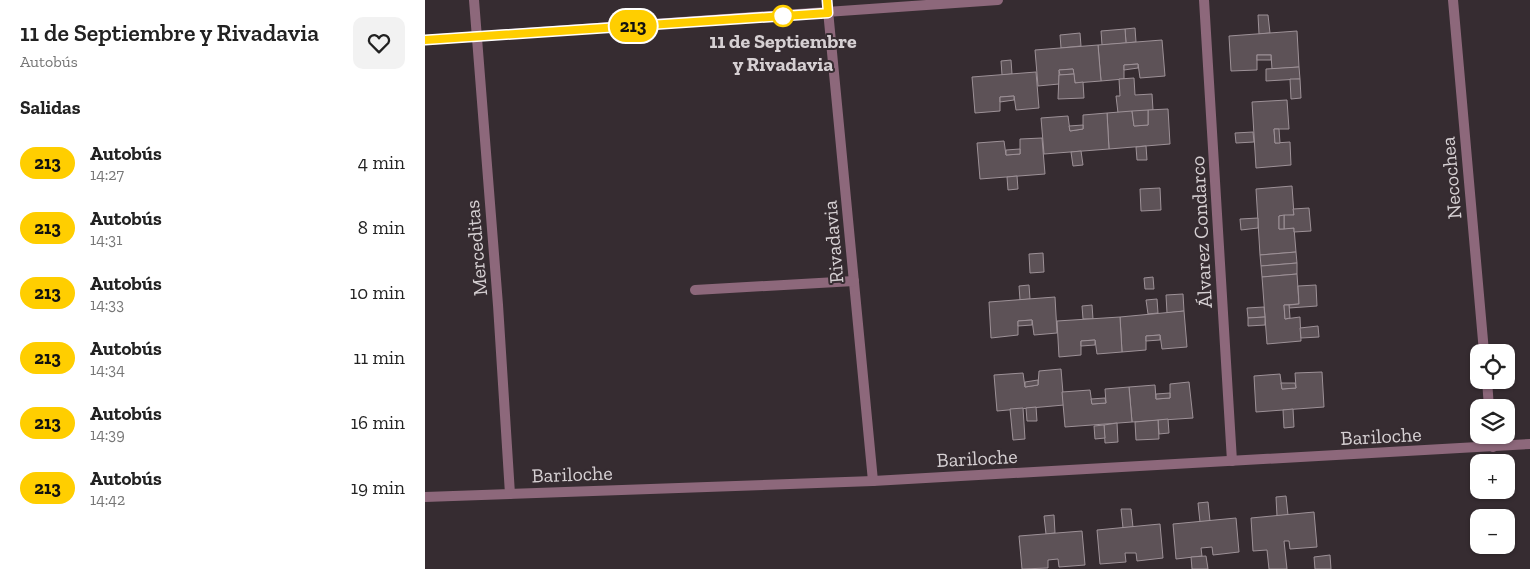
<!DOCTYPE html>
<html lang="es">
<head>
<meta charset="utf-8">
<style>
	body { margin:0; font-family:"Zilla Slab",serif; background:#f2f2f2; color:#222; height:100vh; display:flex; flex-direction:column; font-size:19px; white-space:nowrap }
	* { box-sizing:border-box; margin:0 }
	p { font-size:16px; color:#767676 }
	.icon { flex:none; width:28px; height:28px; fill:none; stroke:currentColor; stroke-width:2; stroke-linecap:round; stroke-linejoin:round }
	.map { position:relative; flex:1; overflow:hidden }
	.drawer { display:flex; flex-direction:column; background:#fff; width:425px }
	.drawer>* { flex:none }
	.badge { padding:0 10px; border-radius:16px; font-size:18px; line-height:32px }
	.fabs { position:absolute; left:1045px; top:344px; display:grid; gap:10px }
	.fabs a { display:grid; place-items:center; width:45px; height:45px; border-radius:10px; background:#fff; box-shadow:0 1px 4px #0004; font-size:25px }
	.map>.badge { position:absolute; translate:-50% -50%; box-shadow:0 0 0 2px #fff }
	h2 { padding:0 20px; font-size:19px; line-height:45px }
	.round { display:grid; place-items:center; flex:none; width:52px; height:52px; border-radius:10px; background:#f2f2f2 }
	.overview { display:flex; align-items:center; justify-content:space-between; height:85px; padding:0 20px }
	h1 { font-size:24px; font-weight:600; line-height:38px }
	ul { padding:0; list-style:none }
	li { display:flex; align-items:center; gap:15px; height:65px; padding:0 20px }
	li div { flex:1 }
	li b { display:block; font-size:19px }
	li em { font-style:normal }
	li .badge { min-width:55px; font-weight:700; text-align:center }
	main { display:flex; flex:1; min-height:0 }
	.map>svg:first-child { display:block }
	.building { fill:#5d5257; stroke:#9d9197 }
	.lines { fill:none; stroke-linecap:round; stroke-linejoin:round }
	.minor { stroke:#8d687b; stroke-width:10 }
	.line-casing { stroke:#fff; stroke-width:11 }
	.line { stroke:#ffce00; stroke-width:8 }
	.stop-dot { fill:#fff; stroke:#ffce00; stroke-width:2.5 }
	.labels { text-anchor:middle; stroke-width:4; stroke-linejoin:round; paint-order:stroke }
	.stop-label { font-size:20px; font-weight:bold; fill:#d6d0d3; stroke:#362c31 }
	.street-label { font-size:20px; fill:#d6d0d3; stroke:#362c31 }
</style>
</head>
<body>
<main>
<section class="drawer">
<div class="overview"><div><h1>11 de Septiembre y Rivadavia</h1><p>Autobús</p></div><a class="round"><svg class="icon" aria-label="heart" viewBox="0 0 24 24"><path d="M12 20l-8-8c-3-5 5-10 8-4 3-6 11-1 8 4z"/></svg></a></div>
<h2>Salidas</h2>
<ul>
<li><span class="badge" style="background:#ffce00;color:#111">213</span><div><b>Autobús</b><p>14:27</p></div><em>4 min</em></li>
<li><span class="badge" style="background:#ffce00;color:#111">213</span><div><b>Autobús</b><p>14:31</p></div><em>8 min</em></li>
<li><span class="badge" style="background:#ffce00;color:#111">213</span><div><b>Autobús</b><p>14:33</p></div><em>10 min</em></li>
<li><span class="badge" style="background:#ffce00;color:#111">213</span><div><b>Autobús</b><p>14:34</p></div><em>11 min</em></li>
<li><span class="badge" style="background:#ffce00;color:#111">213</span><div><b>Autobús</b><p>14:39</p></div><em>16 min</em></li>
<li><span class="badge" style="background:#ffce00;color:#111">213</span><div><b>Autobús</b><p>14:42</p></div><em>19 min</em></li>
</ul>
</section>
<div class="map">
<svg width="1105" height="569" viewBox="0 0 1105 569">
	<rect width="100%" height="100%" fill="#362c31"/>
	<g class="building">
		<path d="M833,15H843L845,33L834,34Z"/>
		<path d="M710,28L711,42L701,43L700,29Z"/>
		<path d="M700,29L701,43L677,45L676,31Z"/>
		<path d="M872,31L874,67L847,69L846,55H832V70L806,71L804,36Z"/>
		<path d="M655,33L656,46L636,48L635,35Z"/>
		<path d="M737,40L740,76L715,78L713,64L699,65V79L676,81L673,45Z"/>
		<path d="M673,45L676,81L650,83L648,69L634,70V84L613,86L610,50Z"/>
		<rect x="832" y="55" width="14" height="5"/>
		<path d="M586,60L587,74L577,75L576,61Z"/>
		<path d="M713,64V68L699,70V65Z"/>
		<path d="M874,67L875,79L841,81V69Z"/>
		<path d="M648,69L649,74L635,75L634,70Z"/>
		<path d="M611,72L614,108L591,110L589,96L575,97V111L550,113L547,77Z"/>
		<path d="M649,74L650,83L658,82L659,98L633,99L634,75Z"/>
		<path d="M709,78L710,95L727,94L728,110L693,113L691,96H695L694,79Z"/>
		<path d="M865,79H875L876,98L866,99Z"/>
		<path d="M589,96V100L575,102V97Z"/>
		<path d="M862,100L864,129H849L850,143L865,142L866,165L831,168L827,102Z"/>
		<path d="M743,109L745,144L684,149L682,113L707,111L709,126L723,125V110Z"/>
		<path d="M723,110V125L709,126L707,111Z"/>
		<path d="M682,113L684,149L619,154L616,118L643,116L645,131L658,129V115Z"/>
		<path d="M658,125V129L645,131L644,126Z"/>
		<path d="M849,129H854L855,143H850Z"/>
		<path d="M828,132L829,142L811,143L810,133Z"/>
		<path d="M617,138L620,174L555,179L552,143L579,141L581,155L595,154V139Z"/>
		<path d="M721,146L722,160H712L711,147Z"/>
		<path d="M595,149V154L581,155V150Z"/>
		<path d="M656,151L658,165L648,166L646,152Z"/>
		<path d="M592,176L593,189L583,190L582,177Z"/>
		<path d="M867,186L869,215L854,216V229L869,228L871,252L835,255L831,189Z"/>
		<path d="M735,188L736,210L716,211L715,189Z"/>
		<path d="M884,208L886,231L869,232V228L859,229V215H869L868,209Z"/>
		<path d="M859,215V229H854V216Z"/>
		<path d="M833,218V228L816,230L815,219Z"/>
		<path d="M871,252L872,263L836,266L835,255Z"/>
		<path d="M618,253L619,272L605,273L604,254Z"/>
		<path d="M872,263V274L837,277L836,266Z"/>
		<path d="M872,274L874,304L859,305L860,319L875,317L876,341L842,344L837,277Z"/>
		<path d="M728,277L729,289H720L719,278Z"/>
		<path d="M604,285L605,299L595,300L594,286Z"/>
		<path d="M891,285L892,306L864,308V305L874,304L873,286Z"/>
		<path d="M758,294L759,311L742,313L741,295Z"/>
		<path d="M630,297L632,333L609,335L607,320L593,321V335L566,338L564,302Z"/>
		<path d="M732,299L733,313L723,314L721,300Z"/>
		<path d="M667,305L668,319H658L657,306Z"/>
		<path d="M859,305H864L865,318L860,319Z"/>
		<path d="M839,307L840,317L823,318L822,308Z"/>
		<path d="M759,311L762,347L737,349L735,335L721,336V350L697,352L695,317Z"/>
		<path d="M695,317L697,352L672,354L670,340L656,341V355L634,357L632,321Z"/>
		<path d="M840,317V325L823,326V318Z"/>
		<path d="M607,320V325L593,326V321Z"/>
		<path d="M893,326L894,337L876,338L875,328Z"/>
		<path d="M735,335V340L721,341V336Z"/>
		<path d="M670,340V345L656,346V341Z"/>
		<path d="M636,369L639,405L572,411L569,375L598,373L600,387L613,385L614,371Z"/>
		<path d="M897,372L899,407L831,412L829,376L855,374L857,389L871,388L870,373Z"/>
		<path d="M613,380V385L600,387V382Z"/>
		<path d="M764,382L768,418L707,422L704,387L730,385L731,399L745,398V384Z"/>
		<path d="M856,383H870L871,388L857,389Z"/>
		<path d="M704,387L707,422L640,427L637,392L665,390L667,404L681,403L680,389Z"/>
		<path d="M745,393V398L731,399V394Z"/>
		<path d="M680,398L681,403L667,404L666,399Z"/>
		<path d="M611,407L612,421H602L601,408Z"/>
		<path d="M598,408L600,439L588,440L585,409Z"/>
		<path d="M868,409L869,427L859,428L858,410Z"/>
		<path d="M743,419L744,433L734,434L733,420Z"/>
		<path d="M733,420L734,439L711,440L710,422Z"/>
		<path d="M692,423L693,442L680,443L679,425Z"/>
		<path d="M679,425L680,438L670,439L669,426Z"/>
		<path d="M861,496L863,515L852,516L851,497Z"/>
		<path d="M783,502L785,521L775,522L773,503Z"/>
		<path d="M696,509H706L708,527L698,528Z"/>
		<path d="M889,512L892,547L865,549L864,541H859L862,569H844L842,550L828,551L826,518Z"/>
		<path d="M629,515L630,533L621,534L619,516Z"/>
		<path d="M811,518L814,552L788,555L787,547L776,548L777,556L751,559L748,524Z"/>
		<path d="M735,524L738,558L712,561L711,553H700L701,562L675,564L672,530Z"/>
		<path d="M657,531L660,565L634,567L633,559L623,560V568L597,569L594,536Z"/>
		<path d="M905,555L906,569H890L889,557Z"/>
		<path d="M781,556L783,569H767L766,557Z"/>
	</g>
	<g class="lines">
		<g class="minor">
			<path d="M49,0L73,305L85,494"/>
			<path d="M402,0L448,481"/>
			<path d="M779,0L807,461"/>
			<path d="M1028,0L1059,352"/>
			<path d="M0,40L573,0"/>
			<path d="M270,290L429,281"/>
			<path d="M1062,380L1064,408"/>
			<path d="M1067,435L1068,447"/>
			<path d="M0,497L448,481L1105,444"/>
		</g>
	</g>
	<g class="lines">
		<g class="line-casing">
			<path id="line" d="M0,40L403,13L402,0"/>
		</g>
		<use href="#line" class="line"/>
	</g>
	<circle class="stop-dot" cx="358" cy="16" r="10"/>
	<g class="labels">
		<g class="stop-label">
			<text x="358" y="48">11 de Septiembre<tspan x="358" dy="23">y Rivadavia</tspan></text>
		</g>
		<g class="street-label">
			<text transform="translate(1026 178) rotate(-95)" y="7">Necochea</text>
			<text transform="translate(776 232) rotate(-93)" y="7">Álvarez Condarco</text>
			<text transform="translate(408 242) rotate(-95)" y="7">Rivadavia</text>
			<text transform="translate(51 248) rotate(-95)" y="7">Merceditas</text>
			<text transform="translate(956 436) rotate(-3)" y="7">Bariloche</text>
			<text transform="translate(552 458) rotate(-3)" y="7">Bariloche</text>
			<text transform="translate(147 474) rotate(-2)" y="7">Bariloche</text>
		</g>
	</g>
</svg>
<div class="fabs">
<a><svg class="icon" aria-label="locate" viewBox="0 0 24 24"><circle cx="12" cy="12" r="6"/><path d="M12 2v4M12 18v4M2 12h4M18 12h4"/></svg></a>
<a><svg class="icon" aria-label="layers" viewBox="0 0 24 24"><path d="M12 4l9 5-9 5-9-5zM3 14l9 5 9-5"/></svg></a>
<a>+</a>
<a>−</a>
</div>
<b class="badge" style="left:208px;top:26px;background:#ffce00;color:#111">213</b>
</div>
</main>
</body>
</html>
